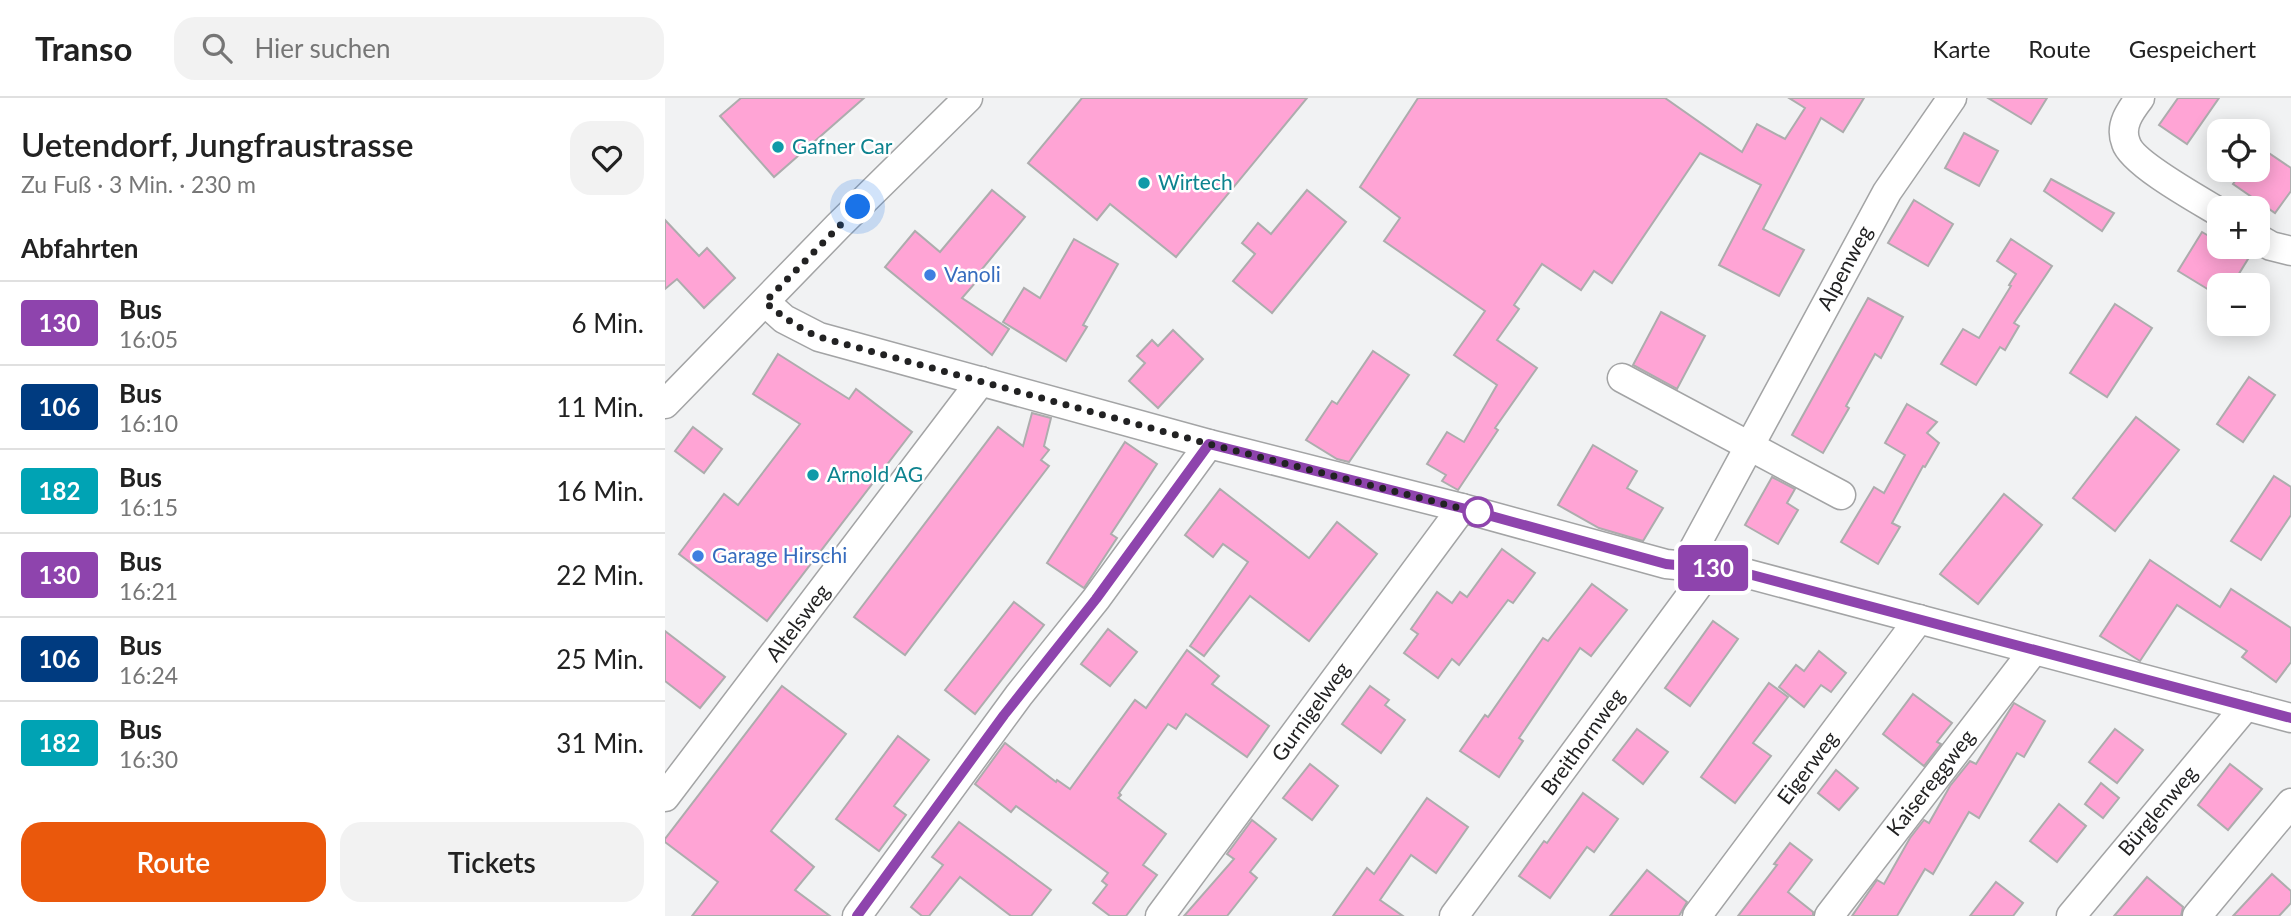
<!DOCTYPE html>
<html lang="de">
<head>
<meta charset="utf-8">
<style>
	body { margin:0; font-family:Lato,sans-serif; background:#f2f2f2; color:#222; height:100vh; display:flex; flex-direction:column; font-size:26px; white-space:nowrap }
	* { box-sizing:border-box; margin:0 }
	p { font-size:23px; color:#767676 }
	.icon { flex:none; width:38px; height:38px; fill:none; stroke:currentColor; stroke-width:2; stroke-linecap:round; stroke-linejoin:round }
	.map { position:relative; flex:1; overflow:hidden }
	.details { display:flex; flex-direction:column; background:#fff; width:665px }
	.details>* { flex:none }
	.badge { padding:0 14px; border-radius:5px; font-size:24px; line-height:46px }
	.fabs { position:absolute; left:1542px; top:21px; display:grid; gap:14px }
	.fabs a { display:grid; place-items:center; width:63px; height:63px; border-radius:14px; background:#fff; box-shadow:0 4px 18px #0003; font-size:35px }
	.you { position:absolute; width:35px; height:35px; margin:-18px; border:5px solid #fff; border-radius:50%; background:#1a73e8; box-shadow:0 0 0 10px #1a73e833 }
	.map>.badge { position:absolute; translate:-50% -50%; box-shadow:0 0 0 4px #fff }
	h2 { padding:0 21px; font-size:26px; line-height:63px }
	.round { display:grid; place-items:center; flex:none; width:74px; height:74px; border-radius:21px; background:#f2f2f2 }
	.head { display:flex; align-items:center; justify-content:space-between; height:119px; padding:0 21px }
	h1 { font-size:33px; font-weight:600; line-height:52px }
	.action { display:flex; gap:14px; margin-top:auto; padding:14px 21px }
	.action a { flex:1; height:80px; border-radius:21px; background:#ea580c; color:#fff; font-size:28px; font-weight:600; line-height:80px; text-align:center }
	.action a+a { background:#f2f2f2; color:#222 }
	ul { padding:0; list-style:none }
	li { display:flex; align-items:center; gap:21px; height:84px; padding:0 21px; border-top:2px solid #e0e0e0 }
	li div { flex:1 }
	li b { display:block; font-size:26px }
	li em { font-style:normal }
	li .badge { min-width:77px; font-weight:700; text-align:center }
	header { display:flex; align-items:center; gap:42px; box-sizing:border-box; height:98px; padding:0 35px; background:#fff; border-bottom:2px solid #e0e0e0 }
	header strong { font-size:33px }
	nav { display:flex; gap:38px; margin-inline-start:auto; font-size:24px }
	.search { width:490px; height:63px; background:#f2f2f2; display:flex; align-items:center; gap:18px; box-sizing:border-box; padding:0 24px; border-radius:21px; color:#767676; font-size:26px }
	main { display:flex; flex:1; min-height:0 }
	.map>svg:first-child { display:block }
	.building { fill:#ffa4d5; stroke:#adacad; stroke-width:2 }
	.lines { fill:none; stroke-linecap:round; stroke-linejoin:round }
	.street-casing { stroke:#a3a4a5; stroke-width:31 }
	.street { stroke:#fff; stroke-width:28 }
	.line-casing { stroke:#fff; stroke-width:16 }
	.line { stroke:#8e44ad; stroke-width:10 }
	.walk { stroke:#222223; stroke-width:7; stroke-dasharray:0 12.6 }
	.culture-dot { fill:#0f9aa8; stroke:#fff; stroke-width:2.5 }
	.shop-dot { fill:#3f7fe0; stroke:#fff; stroke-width:2.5 }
	.stop-dot { fill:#fff; stroke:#8e44ad; stroke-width:3.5 }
	.labels { text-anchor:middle; stroke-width:5; stroke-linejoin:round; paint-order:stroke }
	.culture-label { font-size:21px; fill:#0d838f; stroke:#fff; text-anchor:start }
	.street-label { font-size:21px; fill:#222223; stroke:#fff }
	.shop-label { font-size:21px; fill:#366cbe; stroke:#fff; text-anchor:start }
</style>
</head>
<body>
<header>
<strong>Transo</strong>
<div class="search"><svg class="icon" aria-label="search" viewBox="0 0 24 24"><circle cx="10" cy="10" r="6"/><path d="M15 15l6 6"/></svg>Hier suchen</div>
<nav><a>Karte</a><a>Route</a><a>Gespeichert</a></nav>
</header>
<main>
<section class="details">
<div class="head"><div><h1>Uetendorf, Jungfraustrasse</h1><p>Zu Fuß · 3 Min. · 230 m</p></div><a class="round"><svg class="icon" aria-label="heart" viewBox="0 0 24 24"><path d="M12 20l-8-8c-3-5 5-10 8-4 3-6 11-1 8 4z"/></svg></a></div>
<h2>Abfahrten</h2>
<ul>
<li><span class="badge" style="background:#8e44ad;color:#fff">130</span><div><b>Bus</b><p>16:05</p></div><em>6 Min.</em></li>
<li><span class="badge" style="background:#003b80;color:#fff">106</span><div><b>Bus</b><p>16:10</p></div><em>11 Min.</em></li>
<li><span class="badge" style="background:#00a3b4;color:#fff">182</span><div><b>Bus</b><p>16:15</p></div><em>16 Min.</em></li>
<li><span class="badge" style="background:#8e44ad;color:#fff">130</span><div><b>Bus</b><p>16:21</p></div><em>22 Min.</em></li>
<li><span class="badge" style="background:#003b80;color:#fff">106</span><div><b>Bus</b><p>16:24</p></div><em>25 Min.</em></li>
<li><span class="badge" style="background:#00a3b4;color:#fff">182</span><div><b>Bus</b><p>16:30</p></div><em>31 Min.</em></li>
</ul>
<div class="action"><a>Route</a><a>Tickets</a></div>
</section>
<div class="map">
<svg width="1626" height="818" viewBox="0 0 1626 818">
	<rect width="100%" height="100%" fill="#f1f2f3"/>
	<g class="building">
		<path d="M76,0H199L109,79L55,18Z"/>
		<path d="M417,0H642L511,159L445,106L432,122L363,65Z"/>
		<path d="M753,0H1000L1077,54L1092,26L1120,41L1140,10L1124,0H1199L1178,34L1156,20L1098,131L1139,152L1114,198L1054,167L1096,87L1035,55L947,185L929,173L916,192L877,166L849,207L854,211L832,242L872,270L830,330L833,332L793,392L777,383L781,377L762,366L782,334L799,344L832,287L789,257L820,213L719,143L735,120L695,89Z"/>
		<path d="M1323,0H1382L1366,26Z"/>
		<path d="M1513,0H1554L1522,46L1494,27Z"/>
		<path d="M1299,35L1333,53L1314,88L1280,70Z"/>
		<path d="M1592,47L1626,70V93L1610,115L1568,86L1578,72H1592Z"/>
		<path d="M1386,81L1449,115L1437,133L1379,93Z"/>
		<path d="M327,92L360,119L308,182L311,184L297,200L344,231L327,257L220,169L250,133L275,154Z"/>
		<path d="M642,92L681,124L607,215L568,183L590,156L577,145L593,125L606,136Z"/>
		<path d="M1249,102L1288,126L1263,168L1223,145Z"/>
		<path d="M0,122L34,158L42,150L70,180L39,210L12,181L0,191Z"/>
		<path d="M1537,134L1554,144V149H1562L1583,161L1567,187H1554V198L1513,173Z"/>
		<path d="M409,141L453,166L418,227L422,229L401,263L338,224L359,190L375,200Z"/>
		<path d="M1346,141L1387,168L1349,225L1354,228L1340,252L1335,249L1311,287L1276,266L1298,231L1314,240L1346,188L1344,187L1351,176L1332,163Z"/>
		<path d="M1203,200L1238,219L1216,260L1210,256L1181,308L1184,310L1158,355L1127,337Z"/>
		<path d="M1450,206L1487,230L1442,299L1405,275Z"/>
		<path d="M996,214L1040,238L1012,291L968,267Z"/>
		<path d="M508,232L538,261L493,310L464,283L480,265L472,258L487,242L493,248Z"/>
		<path d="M708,253L744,277L684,364L672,361L641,342L667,303L672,306Z"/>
		<path d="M113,256L184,301L191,291L247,334L102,523L14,456L59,396L73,407L135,326L88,296Z"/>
		<path d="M1584,279L1610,297L1578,344L1552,326Z"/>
		<path d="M1242,306L1272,324L1262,335L1274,345L1260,369L1258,368L1227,425L1235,429L1213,466L1176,444L1209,389L1219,395L1240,357L1220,345Z"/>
		<path d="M367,315L386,320L379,348L384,352L376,362L384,368L240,557L189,519L333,329L358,348Z"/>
		<path d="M1471,319L1514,352L1450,433L1408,400Z"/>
		<path d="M28,329L57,351L39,375L10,353Z"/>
		<path d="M460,344L492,366L446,436L452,440L419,490L382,465Z"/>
		<path d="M928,347L972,373L962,390L998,410L978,443L934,430L893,407Z"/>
		<path d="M1609,378L1626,389V417L1596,462L1566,443Z"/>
		<path d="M1107,379L1130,391L1122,405L1133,412L1113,446L1080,427Z"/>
		<path d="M555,391L644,460L672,424L712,456L644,543L585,498L539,558L525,548L583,464L558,446L548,459L520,437Z"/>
		<path d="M1339,396L1377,427L1313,506L1275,476Z"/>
		<path d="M837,451L870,475L848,505L843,502L794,567L787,561L773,580L739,555L753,536L746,531L772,494L787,505L795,494L802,499Z"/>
		<path d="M1485,462L1555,509L1566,491L1626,530V564L1611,584L1577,559L1582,553L1512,507L1475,563L1435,538Z"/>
		<path d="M927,486L962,512L926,558L915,550L854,640L858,643L834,679L795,653L820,617L823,619L878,540L883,543Z"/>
		<path d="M349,504L379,527L310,616L280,592Z"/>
		<path d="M1048,523L1073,541L1025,608L1000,590Z"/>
		<path d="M443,531L472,554L445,588L416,566Z"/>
		<path d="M0,533L60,579L35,610L0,583Z"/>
		<path d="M522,552L554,578L547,586L604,628L582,659L521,616L511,631L503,626L454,695L456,697L453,700L501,736L478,767L492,777L461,818H445L428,805L442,787L437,783L443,775L351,708L346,714L310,686L340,645L391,684L392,682L405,691L470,602L481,610Z"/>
		<path d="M1154,553L1181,575L1166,594L1156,587L1139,609L1114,589L1131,567L1139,573Z"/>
		<path d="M1104,585L1123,599L1088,645L1106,658L1070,705L1036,679Z"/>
		<path d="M117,588L181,636L106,733L149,769L130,792L165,818H27L53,784L0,744V741Z"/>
		<path d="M705,588L724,602L720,607L740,622L716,655L677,626Z"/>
		<path d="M1248,596L1287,625L1272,644L1276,646L1259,668L1218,636Z"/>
		<path d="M1349,605L1380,623L1359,659L1352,655L1314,720L1304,714L1268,776L1260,771L1232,818H1187L1212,782L1219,786L1245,740L1259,722L1264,725L1285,688L1305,663L1311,666Z"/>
		<path d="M972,631L1003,654L978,686L948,662Z"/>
		<path d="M1450,631L1478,652L1452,685L1424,664Z"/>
		<path d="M233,638L264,662L229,708L241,717L214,753L171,721Z"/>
		<path d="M645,666L673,688L647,722L618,700Z"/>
		<path d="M1565,666L1597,691L1563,732L1533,707Z"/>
		<path d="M1171,672L1193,690L1174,712L1153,695Z"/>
		<path d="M1436,685L1454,700L1438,720L1420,706Z"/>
		<path d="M918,695L953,721L929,754L922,749L885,800L854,778L879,743L882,745Z"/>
		<path d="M762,700L803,729L771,775L746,757L715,802L738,818H668L702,770L709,776Z"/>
		<path d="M1394,706L1421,728L1392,764L1365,743Z"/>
		<path d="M587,722L611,741L585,774L592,780L562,818H519L569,761L562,756Z"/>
		<path d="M294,724L386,792L366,818H346L295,779L264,818H257L246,809L278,767L267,759Z"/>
		<path d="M1125,745L1147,762L1123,794L1148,814V818H1073L1112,767L1109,766Z"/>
		<path d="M982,772L1022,804L1014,818H945Z"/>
		<path d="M1607,776L1626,793V805L1614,818H1568Z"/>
		<path d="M1482,779L1518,809L1516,818H1449Z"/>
		<path d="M1331,784L1358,805L1348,818H1305Z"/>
	</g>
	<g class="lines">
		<g class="street-casing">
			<g id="street">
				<path d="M1475,0C1465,13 1454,28 1461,45C1467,65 1534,102 1554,114"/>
				<path d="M1592,140L1606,148L1626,153"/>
				<path d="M100,204L119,221L154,239L544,346L797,410L1001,466L1072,473L1626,620"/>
				<path d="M957,280L1176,397"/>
				<path d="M0,306L173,128L303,0"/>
				<path d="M1019,469L1222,94L1287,0"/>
				<path d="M0,699L316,283"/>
				<path d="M192,818L354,597L431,501L544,346"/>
				<path d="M495,818L797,410"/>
				<path d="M789,818L1046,470"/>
				<path d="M1032,818L1254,521"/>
				<path d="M1164,818L1369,552"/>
				<path d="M1406,818L1581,608"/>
				<path d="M1532,818L1626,705"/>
			</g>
		</g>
		<use href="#street" class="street"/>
	</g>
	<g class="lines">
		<g class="line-casing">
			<path id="line" d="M192,818L339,617L431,501L544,346L797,410L1001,466L1072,473L1626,620"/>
		</g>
		<use href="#line" class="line"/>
		<path class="walk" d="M193,109L100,204C118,219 133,230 154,239L544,346L822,417L813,414"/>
	</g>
	<g class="culture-dot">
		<circle cx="113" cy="49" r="7"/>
		<circle cx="479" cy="85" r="7"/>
		<circle cx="148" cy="377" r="7"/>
	</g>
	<g class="shop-dot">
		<circle cx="265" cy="177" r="7"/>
		<circle cx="33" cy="458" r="7"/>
	</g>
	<circle class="stop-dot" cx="813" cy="414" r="14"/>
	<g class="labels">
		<g class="culture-label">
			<text x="127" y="56">Gafner Car</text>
			<text x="493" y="92">Wirtech</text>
			<text x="162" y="384">Arnold AG</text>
		</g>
		<g class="street-label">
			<text transform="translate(1180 170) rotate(-62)" y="7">Alpenweg</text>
			<text transform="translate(133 525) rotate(-53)" y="7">Altelsweg</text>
			<text transform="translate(646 614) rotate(-54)" y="7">Gurnigelweg</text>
			<text transform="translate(918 644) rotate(-54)" y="7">Breithornweg</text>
			<text transform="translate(1143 670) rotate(-53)" y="7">Eigerweg</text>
			<text transform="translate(1266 685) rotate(-52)" y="7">Kaisereggweg</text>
			<text transform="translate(1493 713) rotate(-50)" y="7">Bürglenweg</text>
		</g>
		<g class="shop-label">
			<text x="279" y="184">Vanoli</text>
			<text x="47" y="465">Garage Hirschi</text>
		</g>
	</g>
</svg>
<div class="fabs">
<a><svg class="icon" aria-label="locate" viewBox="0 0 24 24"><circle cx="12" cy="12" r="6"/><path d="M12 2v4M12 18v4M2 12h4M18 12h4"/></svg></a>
<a>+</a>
<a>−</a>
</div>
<div class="you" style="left:193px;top:109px"></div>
<b class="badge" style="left:1048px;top:470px;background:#8e44ad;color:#fff">130</b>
</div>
</main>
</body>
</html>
